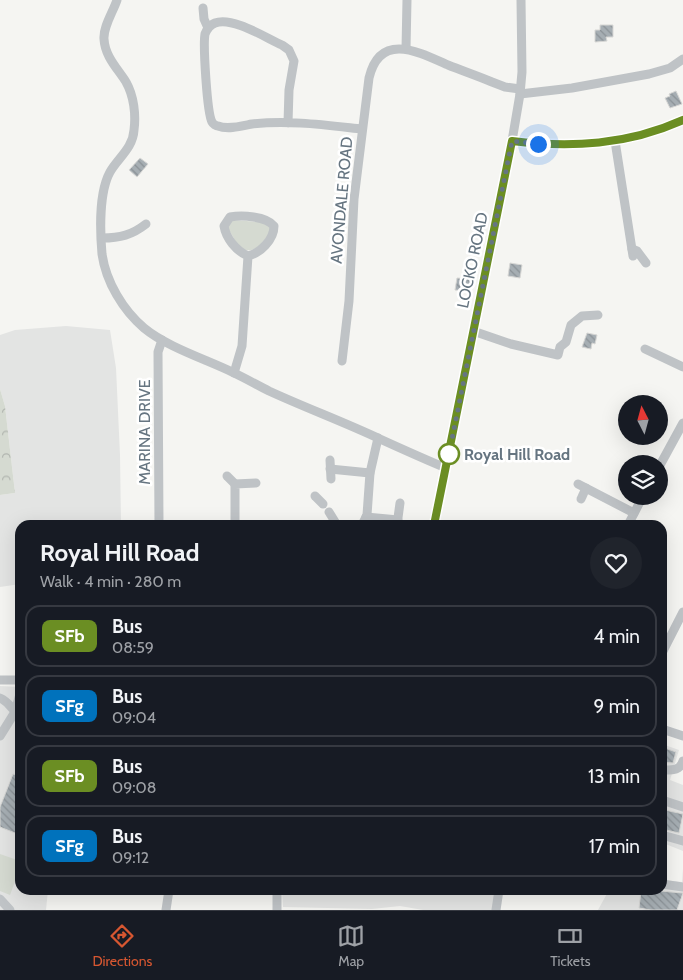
<!DOCTYPE html>
<html lang="en">
<head>
<meta charset="utf-8">
<style>
	body { margin:0; font-family:Cabin,sans-serif; background:#20242c; color:#f1f3f6; height:100vh; display:flex; flex-direction:column; font-size:19px; white-space:nowrap }
	* { box-sizing:border-box; margin:0 }
	p { font-size:16px; color:#9ea1a6 }
	.icon { flex:none; width:28px; height:28px; fill:none; stroke:currentColor; stroke-width:2; stroke-linecap:round; stroke-linejoin:round }
	.map { position:relative; flex:1; overflow:hidden }
	.sheet { position:absolute; left:15px; top:520px; width:652px; height:375px; display:flex; flex-direction:column; background:#171b24; border-radius:15px; box-shadow:0 5px 20px #0002 }
	.sheet>* { flex:none }
	.badge { padding:0 10px; border-radius:8px; font-size:18px; line-height:32px }
	.needle { width:32px; rotate:354deg }
	.buttons { position:absolute; left:618px; top:395px; display:grid; gap:10px }
	.buttons a { display:grid; place-items:center; width:50px; height:50px; border-radius:50%; background:#171b24; box-shadow:0 5px 20px #0002; font-size:25px }
	.you { position:absolute; width:25px; height:25px; margin:-12px; border:4px solid #fff; border-radius:50%; background:#1a73e8; box-shadow:0 0 0 8px #1a73e833 }
	.map>.badge { position:absolute; translate:-50% -50%; box-shadow:0 0 0 2px #fff }
	.round { display:grid; place-items:center; flex:none; width:52px; height:52px; border-radius:26px; background:#20242c }
	.summary { display:flex; align-items:center; justify-content:space-between; height:85px; padding:0 25px }
	h1 { font-size:24px; font-weight:700; line-height:38px }
	ul { padding:0; list-style:none }
	li { display:flex; align-items:center; gap:15px; height:62px; margin:0 10px 8px; padding:0 15px; border:2px solid #363941; border-radius:15px }
	li div { flex:1 }
	li b { display:block; font-size:19px }
	li em { font-style:normal }
	li .badge { min-width:55px; font-weight:700; text-align:center }
	.menu { display:flex; justify-content:space-around; align-items:center; height:70px; border-top:1px solid #363941; background:#171b24; font-size:14px; color:#9ea1a6 }
	.menu a { display:grid; justify-items:center; gap:2px }
	.menu .active { color:#d75731 }
	.map>svg:first-child { display:block }
	.built { fill:#e3e4e3 }
	.grass { fill:#d5dad1 }
	.forest { fill:url(#forest-crowns) }
	.building { fill:url(#building-back-hatch); stroke:#d7d7d5 }
	.lines { fill:none; stroke-linecap:round; stroke-linejoin:round }
	.minor { stroke:#bfc3c6; stroke-width:9 }
	.line-casing { stroke:#fff; stroke-width:11 }
	.line { stroke:#6b8e23; stroke-width:8 }
	.walk { stroke:#667581; stroke-width:5; stroke-dasharray:0 9 }
	.stop-dot { fill:#fff; stroke:#6b8e23; stroke-width:2.5 }
	.labels { text-anchor:middle; stroke-width:5; stroke-linejoin:round; paint-order:stroke }
	.street-label { font-size:16px; fill:#667581; stroke:#fff }
	.stop-label { font-size:16px; font-weight:bold; fill:#667581; stroke:#fff; text-anchor:start }
</style>
</head>
<body>
<div class="map">
<svg width="683" height="910" viewBox="0 0 683 910">
	<defs>
		<pattern id="forest-crowns" width="20" height="18" patternUnits="userSpaceOnUse" patternTransform="scale(1.25)"><rect width="20" height="18" fill="#d5dad1"/><path d="M2 6a3 3 0 1 1 6 0M12 15a3 3 0 1 1 6 0" fill="none" stroke="#b1b5af"/></pattern>
		<pattern id="building-back-hatch" width="6" height="6" patternUnits="userSpaceOnUse" patternTransform="scale(1.25)"><rect width="6" height="6" fill="#a6aeb3"/><path d="M-1 5l2 2M0 0l6 6M5-1l2 2" fill="none" stroke="#8b9297"/></pattern>
	</defs>
	<rect width="100%" height="100%" fill="#f5f5f2"/>
	<g class="built">
		<path d="M66,326L110,330L116,368L120,455L121,525H20V584L0,587V495L15,493L5,406L0,389V335L15,330Z"/>
		<path d="M0,686L20,687V890H48L46,910H0Z"/>
		<path d="M662,744L679,750L670,780L683,785V851L663,843Z"/>
		<path d="M683,869V910H598L609,890H662L663,880L682,882Z"/>
		<path d="M282,890H496L493,910H423L400,906L372,909L283,907Z"/>
	</g>
	<g class="grass">
		<path d="M233,220L260,222L270,226V232C264,241 257,252 245,250L237,244L228,228L229,225Z"/>
		<path d="M0,854L20,861V868L10,895L0,891Z"/>
	</g>
	<path class="forest" d="M0,389L5,406L15,493L0,495Z"/>
	<g class="building">
		<path d="M600,25H613V37H606L607,41L595,42V30H600Z"/>
		<path d="M676,91L682,104L670,108L665,98L670,96L669,94Z"/>
		<path d="M140,158L148,164L137,177L129,170Z"/>
		<path d="M510,263L522,265L520,278L508,276Z"/>
		<path d="M457,278L471,279L470,291L455,290Z"/>
		<path d="M587,333L597,335L595,344L592,343L591,349L582,347Z"/>
		<path d="M662,747L676,752L673,763L662,762Z"/>
		<path d="M13,774L20,776V835L0,827V807Z"/>
		<path d="M665,810L683,814L679,833L662,829Z"/>
		<path d="M648,890L683,893L677,910H651L639,908L641,891L648,892Z"/>
	</g>
	<g class="lines">
		<g class="minor">
			<path d="M117,0C113,12 103,27 104,39C105,57 118,69 126,82C134,96 136,115 134,130C133,148 118,158 110,172C99,192 100,231 102,254C106,282 123,310 144,328C167,347 205,359 232,372C245,378 257,385 269,391C306,408 344,422 380,439C402,449 424,459 446,468"/>
			<path d="M203,8L204,19L208,28"/>
			<path d="M406,49L407,0"/>
			<path d="M520,94L572,88L649,74L670,68L683,59"/>
			<path d="M288,123L289,90L294,61L289,50L282,45C266,38 232,16 215,23C210,25 207,29 205,34C203,45 207,113 212,122C213,124 216,126 218,126C228,130 242,126 252,124C289,120 325,125 362,129"/>
			<path d="M512,141C571,148 628,145 683,120"/>
			<path d="M615,141L633,256"/>
			<path d="M102,238C120,238 132,235 146,224"/>
			<path d="M632,249L637,251L646,263"/>
			<path d="M473,331L511,344L558,355L560,347L566,342L571,325L582,316L598,315"/>
			<path d="M645,349L683,367"/>
			<path d="M342,361L349,301L354,199L369,78C380,31 419,52 448,65C463,71 478,76 492,82L505,87L520,89"/>
			<path d="M234,373L242,346L248,256C236,251 226,238 224,226L230,217C242,215 266,216 274,226C274,240 260,253 248,256"/>
			<path d="M330,460L331,479"/>
			<path d="M659,467L683,423"/>
			<path d="M330,469L370,473"/>
			<path d="M227,476L235,484"/>
			<path d="M578,484L634,513"/>
			<path d="M315,496L323,504"/>
			<path d="M581,499L586,488"/>
			<path d="M329,512L337,525"/>
			<path d="M366,517L398,520"/>
			<path d="M159,525L158,352L162,340"/>
			<path d="M235,525V484L256,483"/>
			<path d="M362,525L367,515L370,473L378,438"/>
			<path d="M397,525L400,503"/>
			<path d="M434,525L512,141L520,94L522,72L521,0"/>
			<path d="M628,525L643,496"/>
			<path d="M662,653L683,612"/>
			<path d="M0,680H20"/>
			<path d="M0,698C11,703 11,710 20,715"/>
			<path d="M662,729L683,736"/>
			<path d="M0,736L15,712L20,694"/>
			<path d="M20,752V755"/>
			<path d="M662,770C672,770 680,771 683,761"/>
			<path d="M662,800L683,807"/>
			<path d="M662,835L683,841"/>
			<path d="M662,884L683,887"/>
			<path d="M0,899L10,910"/>
			<path d="M166,910L169,890"/>
			<path d="M277,910V890"/>
			<path d="M496,910L499,890"/>
		</g>
	</g>
	<g class="lines">
		<g class="line-casing">
			<path id="line" d="M434,525L512,141C571,148 628,145 683,120"/>
		</g>
		<use href="#line" class="line"/>
		<path class="walk" d="M449,454L512,141L538,144"/>
	</g>
	<circle class="stop-dot" cx="449" cy="454" r="10"/>
	<g class="labels">
		<g class="street-label">
			<text transform="translate(341 200) rotate(-85)" y="6">AVONDALE ROAD</text>
			<text transform="translate(472 260) rotate(-78)" y="6">LOCKO ROAD</text>
			<text transform="translate(144 432) rotate(-90)" y="6">MARINA DRIVE</text>
		</g>
		<g class="stop-label">
			<text x="464" y="460">Royal Hill Road</text>
		</g>
	</g>
</svg>
<div class="buttons">
<a><svg class="needle" viewBox="-14 -14 28 28"><path d="M0-13l5 13h-10z" fill="#e53935"/><path d="M0 13l5-13h-10z" fill="#9ea1a6"/></svg></a>
<a><svg class="icon" aria-label="layers" viewBox="0 0 24 24"><path d="M12 4l9 5-9 5-9-5zM3 14l9 5 9-5"/></svg></a>
</div>
<div class="you" style="left:538px;top:144px"></div>
<section class="sheet">
<div class="summary"><div><h1>Royal Hill Road</h1><p>Walk · 4 min · 280 m</p></div><a class="round"><svg class="icon" aria-label="heart" viewBox="0 0 24 24"><path d="M12 20l-8-8c-3-5 5-10 8-4 3-6 11-1 8 4z"/></svg></a></div>
<ul>
<li><span class="badge" style="background:#6b8e23;color:#fff">SFb</span><div><b>Bus</b><p>08:59</p></div><em>4 min</em></li>
<li><span class="badge" style="background:#0072bc;color:#fff">SFg</span><div><b>Bus</b><p>09:04</p></div><em>9 min</em></li>
<li><span class="badge" style="background:#6b8e23;color:#fff">SFb</span><div><b>Bus</b><p>09:08</p></div><em>13 min</em></li>
<li><span class="badge" style="background:#0072bc;color:#fff">SFg</span><div><b>Bus</b><p>09:12</p></div><em>17 min</em></li>
</ul>
</section>
</div>
<nav class="menu">
<a class="active"><svg class="icon" aria-label="directions" viewBox="0 0 24 24"><path d="M12 3l9 9-9 9-9-9zM9 14v-3h6M13 9l2 2-2 2"/></svg>Directions</a>
<a><svg class="icon" aria-label="map" viewBox="0 0 24 24"><path d="M3 6l6-2 6 2 6-2v14l-6 2-6-2-6 2zM9 4v14M15 6v14"/></svg>Map</a>
<a><svg class="icon" aria-label="tickets" viewBox="0 0 24 24"><path d="M3 7h18v10H3zM15 7v10"/></svg>Tickets</a>
</nav>
</body>
</html>
